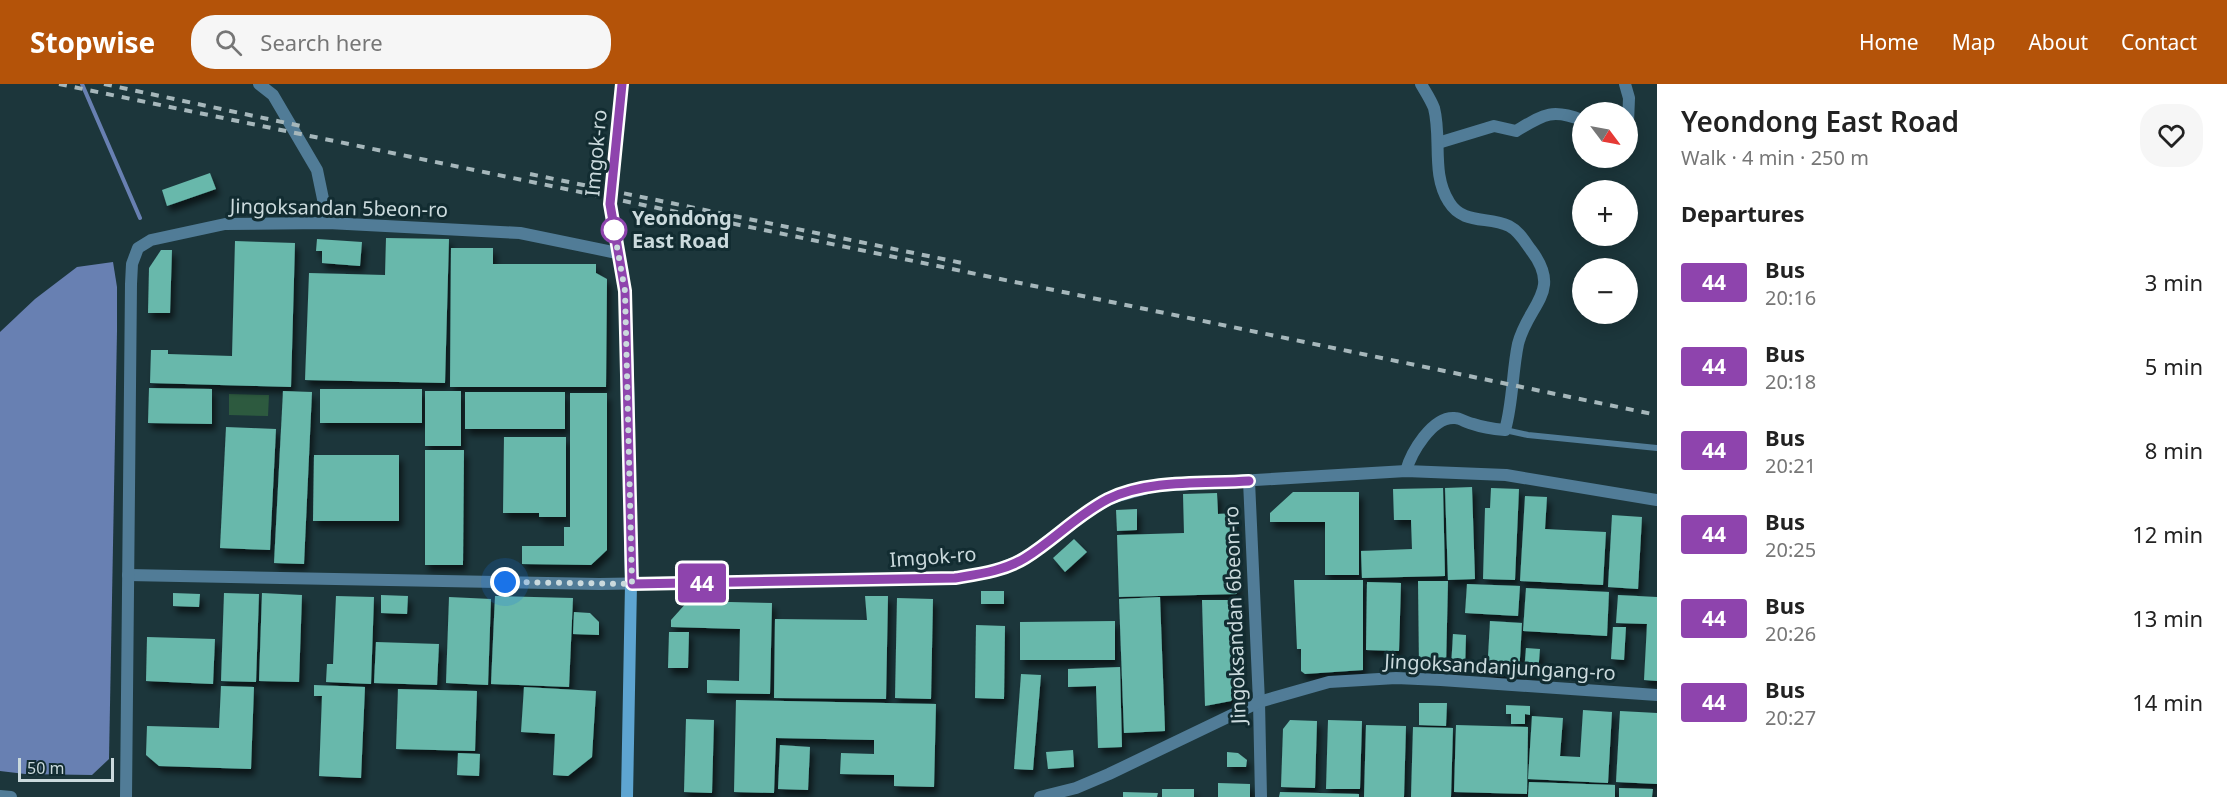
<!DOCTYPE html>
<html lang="en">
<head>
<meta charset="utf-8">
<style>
	body { margin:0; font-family:"Noto Sans",sans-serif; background:#f6f6f6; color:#222; height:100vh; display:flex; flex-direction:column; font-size:22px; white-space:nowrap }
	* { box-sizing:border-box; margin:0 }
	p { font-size:20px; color:#767676 }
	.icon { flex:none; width:33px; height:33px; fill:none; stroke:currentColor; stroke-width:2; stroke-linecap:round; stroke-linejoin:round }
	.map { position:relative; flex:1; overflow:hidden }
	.panel { display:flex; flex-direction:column; background:#fff; width:570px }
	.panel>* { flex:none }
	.badge { padding:0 12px; border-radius:4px; font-size:21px; line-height:39px }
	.needle { width:39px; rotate:122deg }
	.controls { position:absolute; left:1572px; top:18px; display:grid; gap:12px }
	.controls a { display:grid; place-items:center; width:66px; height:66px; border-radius:50%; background:#fff; box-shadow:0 3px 15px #0003; font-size:30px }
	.scale { position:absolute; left:18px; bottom:15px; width:96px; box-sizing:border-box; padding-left:6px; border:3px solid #cbdadd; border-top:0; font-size:16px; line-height:21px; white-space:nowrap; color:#cbdadd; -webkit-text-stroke:4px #122c31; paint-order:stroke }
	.you { position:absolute; width:30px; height:30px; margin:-15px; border:4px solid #fff; border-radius:50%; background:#1a73e8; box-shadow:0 0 0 9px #1a73e833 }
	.map>.badge { position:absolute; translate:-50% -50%; box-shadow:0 0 0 3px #fff }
	h2 { padding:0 24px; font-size:22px; line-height:54px }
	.round { display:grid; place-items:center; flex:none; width:63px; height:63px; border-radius:24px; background:#f6f6f6 }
	.summary { display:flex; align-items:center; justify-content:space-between; height:102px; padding:0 24px }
	h1 { font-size:28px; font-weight:600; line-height:45px }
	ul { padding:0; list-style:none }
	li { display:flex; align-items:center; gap:18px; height:84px; padding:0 24px }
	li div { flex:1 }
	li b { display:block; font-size:22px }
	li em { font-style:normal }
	li .badge { min-width:66px; font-weight:700; text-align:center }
	header { display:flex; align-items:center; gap:36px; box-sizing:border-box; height:84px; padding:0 30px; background:#b45309; color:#fff }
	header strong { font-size:28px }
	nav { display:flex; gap:33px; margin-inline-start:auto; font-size:21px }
	.search { width:420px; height:54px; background:#f6f6f6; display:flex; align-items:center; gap:15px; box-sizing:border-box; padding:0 21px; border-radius:24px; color:#767676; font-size:22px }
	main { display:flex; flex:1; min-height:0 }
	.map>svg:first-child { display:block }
	.green { fill:#2d5a3f }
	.water { fill:#6880b2 }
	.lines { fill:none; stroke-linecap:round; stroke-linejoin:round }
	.stream { stroke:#6880b2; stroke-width:4 }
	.building { fill:#67b8ab; filter:url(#shadow) }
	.service { stroke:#517c97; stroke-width:6 }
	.minor { stroke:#517c97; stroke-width:12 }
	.tertiary { stroke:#517c97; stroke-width:12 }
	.secondary { stroke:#5ea5d1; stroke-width:12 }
	.rail { stroke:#a6b7bb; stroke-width:4; stroke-dasharray:8 8; stroke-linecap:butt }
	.line-casing { stroke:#fff; stroke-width:14 }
	.line { stroke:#8e44ad; stroke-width:9 }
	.walk { stroke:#cbdadd; stroke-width:6; stroke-dasharray:0 10.8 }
	.stop-dot { fill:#fff; stroke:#8e44ad; stroke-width:3 }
	.labels { text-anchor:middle; stroke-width:6; stroke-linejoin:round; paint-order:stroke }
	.street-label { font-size:20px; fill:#cbdadd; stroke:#122c31 }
	.stop-label { font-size:20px; font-weight:bold; fill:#cbdadd; stroke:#122c31; text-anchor:start }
</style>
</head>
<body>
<header>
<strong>Stopwise</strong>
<div class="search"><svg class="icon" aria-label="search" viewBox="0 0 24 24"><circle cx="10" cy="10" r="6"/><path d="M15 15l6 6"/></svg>Search here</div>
<nav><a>Home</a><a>Map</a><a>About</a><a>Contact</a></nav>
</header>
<main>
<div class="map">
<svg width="1657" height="713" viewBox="0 0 1657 713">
	<defs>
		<filter id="shadow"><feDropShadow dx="3.5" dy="6" stdDeviation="3" flood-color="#0009"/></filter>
	</defs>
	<rect width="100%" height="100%" fill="#1c363b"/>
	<path class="green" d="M229,310L269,311L268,332L229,331Z"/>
	<path class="water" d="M113,178L117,203V247L109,675L92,691L25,690L0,687V248L35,215L77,183Z"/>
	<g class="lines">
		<path class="stream" d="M82,0L140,134"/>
	</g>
	<g class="building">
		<path d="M210,89L216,105L167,122L162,106Z"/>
		<path d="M386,154L449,155L445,299L305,296L309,189L385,191Z"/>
		<path d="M317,155L362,158L360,182L322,179V167H316Z"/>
		<path d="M235,157L295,159L291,303L150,299L151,266H168V270L232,272Z"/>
		<path d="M451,164H493V180H596V189L607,195L606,303H450Z"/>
		<path d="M161,166H172L170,229H148L149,184Z"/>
		<path d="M149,304L212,305V340L148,339Z"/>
		<rect x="320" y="305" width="102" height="34"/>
		<path d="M283,307L312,308L304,480L274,479Z"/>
		<rect x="425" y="307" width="36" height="55"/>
		<rect x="465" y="308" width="100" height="37"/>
		<path d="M570,309H607V466L591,481L522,480V462H564V443H570Z"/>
		<path d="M226,343L276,345L270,466L220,464Z"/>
		<path d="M504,353H566V433H539V429H503Z"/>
		<path d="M425,366H464L463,481H425Z"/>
		<path d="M314,371H399V437H313Z"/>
		<path d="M1472,403L1475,495L1448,496L1445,404Z"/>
		<path d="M1443,404L1445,492L1362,494L1361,467L1412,465L1411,436H1394L1393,405Z"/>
		<path d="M1491,404L1519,405L1515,496L1483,495L1485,424H1490Z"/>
		<path d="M1293,408H1359V491H1325V438H1270V429Z"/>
		<path d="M1217,409L1218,430L1235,429L1237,510L1119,513L1117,451L1184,449L1183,410Z"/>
		<path d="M1525,412L1547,413L1545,445L1606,448L1603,501L1520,497Z"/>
		<path d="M1137,425V446L1117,447L1116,426Z"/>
		<path d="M1612,431L1642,433L1638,505L1608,503Z"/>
		<path d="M1074,455L1087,468L1065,488L1053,474Z"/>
		<path d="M1294,496H1363V586L1305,590L1301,587V565H1297Z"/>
		<path d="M1418,497H1448L1446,582H1419Z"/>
		<path d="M1367,498L1401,499L1399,567L1366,566Z"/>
		<path d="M1467,500L1520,502L1518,532L1465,529Z"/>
		<path d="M1526,504L1609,508L1607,552L1523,547Z"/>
		<rect x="981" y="507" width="23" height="13"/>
		<path d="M173,509L200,510L199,523L173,522Z"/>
		<path d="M224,509L259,510L256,598L221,597Z"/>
		<path d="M262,509L302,511L299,598L259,597Z"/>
		<path d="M381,511L408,512L407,530L381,529Z"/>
		<path d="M1618,511L1657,513V597L1644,596L1647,540L1616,539Z"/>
		<path d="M336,512L374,513L371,600L326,598L327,580H333Z"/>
		<path d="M495,512L573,514L569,603L491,600Z"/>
		<path d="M865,512H888L886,615L774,614L775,535L867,536Z"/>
		<path d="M449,513L491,515L488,601L446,599Z"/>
		<path d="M1160,513L1165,647L1124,649L1119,515Z"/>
		<path d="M897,514L933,515L931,615L895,614Z"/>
		<path d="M1202,516H1240V605L1231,617L1205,622Z"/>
		<path d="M688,517L772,519L770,610L707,609V596L739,597L740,545L671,543V536Z"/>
		<path d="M574,528L590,529L599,538V551L573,550Z"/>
		<path d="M1115,537V576H1020V538Z"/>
		<path d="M1490,537L1522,539L1519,592L1487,590Z"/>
		<path d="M976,541L1005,542L1004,615L975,614Z"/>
		<path d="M1613,543H1626L1624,576L1611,575Z"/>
		<path d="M669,548H689L688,584H668Z"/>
		<path d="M1453,550L1466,551L1465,585L1451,584Z"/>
		<path d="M147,553L215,555L213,600L146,597Z"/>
		<path d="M376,558L439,560L437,601L374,599Z"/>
		<path d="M1526,564L1540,565L1538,589H1524Z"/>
		<path d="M1120,583L1122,663L1098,664L1096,602L1068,603V585Z"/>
		<path d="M1021,590L1041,591L1033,686L1014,685Z"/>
		<path d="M314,601L365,603L361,694L319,692L322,612H314Z"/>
		<path d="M221,602L254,603L251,685L159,682L146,671L147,642L219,644Z"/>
		<path d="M524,603L596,607L592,673L568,692L553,691L555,650L521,648Z"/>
		<path d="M398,605L477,607L475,667L396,665Z"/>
		<path d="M736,616L936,620L934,703L894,702V691L840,690L841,669L874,670V656L776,654L774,709L734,708Z"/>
		<path d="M1419,619H1447L1446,642L1419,641Z"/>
		<path d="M1506,621L1530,622V631L1525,630V640H1511V630H1506Z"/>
		<path d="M1583,626L1612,628L1608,699L1528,695L1532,632L1563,634L1560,672L1580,673Z"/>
		<path d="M1620,627L1657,629V700L1616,698Z"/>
		<path d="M686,635L714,636L712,709L684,708Z"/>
		<path d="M1290,636L1317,637L1315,704L1281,703L1283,645Z"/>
		<path d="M1328,636L1362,637L1360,705H1326Z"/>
		<path d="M1366,641L1406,642L1404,713H1364Z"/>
		<path d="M1456,641L1528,643L1527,710L1454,708Z"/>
		<path d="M1413,643L1453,644L1451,713H1411Z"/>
		<path d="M780,661L810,663L808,706L778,705Z"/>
		<path d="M1073,666L1074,683L1048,685L1046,668Z"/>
		<path d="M1227,668L1238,669L1247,676L1246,683H1227Z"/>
		<path d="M458,669L480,670L479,692L457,691Z"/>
		<path d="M1529,698L1615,701V713H1528Z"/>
		<path d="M1218,699L1250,700V713H1218Z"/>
		<path d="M1619,704L1653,705L1652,713H1619Z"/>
		<rect x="1162" y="705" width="32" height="8"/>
		<path d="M1123,708L1158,709L1157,713H1123Z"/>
		<path d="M1280,708L1359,710V713H1279Z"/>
	</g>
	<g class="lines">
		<path class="service" d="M1505,346L1528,351L1657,364"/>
		<g class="minor">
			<path d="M259,0L273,11L317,86L328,139"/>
			<path d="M1625,0L1629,14L1628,39"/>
			<path d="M1438,59L1494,42L1516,47C1543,31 1551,24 1582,36"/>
			<path d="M1249,397L1259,618L1261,713"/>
			<path d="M128,491L599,500L955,494L991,488L1024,475L1086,428L1111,414L1155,402L1406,387L1506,391L1657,416"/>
			<path d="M0,712L11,713"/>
			<path d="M126,713L131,200L132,180L138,164L151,156L225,140L328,139L520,149L617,169"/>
			<path d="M1040,713L1076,704L1109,690L1259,618L1329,598L1396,594L1441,596L1657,611"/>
		</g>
		<path class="tertiary" d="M1406,387C1411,369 1432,332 1455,334C1460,334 1467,339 1473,340C1484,344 1494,345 1505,346C1513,318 1512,289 1518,260C1528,220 1563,208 1531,166C1525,158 1519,147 1509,142C1488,132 1463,141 1449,118C1431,90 1442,55 1434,24C1431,16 1425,7 1421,0"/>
		<path class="secondary" d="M622,0L610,120L625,207L628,297L631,500L627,713"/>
		<g class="rail">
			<path d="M59,0L1657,331"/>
			<path d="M104,0L301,42"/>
			<path d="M530,90L967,180"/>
		</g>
	</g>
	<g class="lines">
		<g class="line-casing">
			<path id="line" d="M622,0L610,120L625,207L632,500L955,494C979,490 1004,487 1025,474C1054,456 1077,431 1108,415C1149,395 1205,400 1249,397"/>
		</g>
		<use href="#line" class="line"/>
		<path class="walk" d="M505,498L632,500L625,207L614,146"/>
	</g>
	<circle class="stop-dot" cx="614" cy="146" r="12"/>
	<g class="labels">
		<g class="street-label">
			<text transform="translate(596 69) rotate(-85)" y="7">Imgok-ro</text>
			<text transform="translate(339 124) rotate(1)" y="7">Jingoksandan 5beon-ro</text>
			<text transform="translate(933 473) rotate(-4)" y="7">Imgok-ro</text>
			<text transform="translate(1235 531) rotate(-92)" y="7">Jingoksandan 6beon-ro</text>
			<text transform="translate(1500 583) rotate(3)" y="7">Jingoksandanjungang-ro</text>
		</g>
		<g class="stop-label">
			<text x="632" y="141">Yeondong<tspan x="632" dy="23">East Road</tspan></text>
		</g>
	</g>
</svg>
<div class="controls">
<a><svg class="needle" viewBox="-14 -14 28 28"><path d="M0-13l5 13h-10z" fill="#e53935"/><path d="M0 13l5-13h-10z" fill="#767676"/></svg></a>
<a>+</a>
<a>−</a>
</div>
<div class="scale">50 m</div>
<div class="you" style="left:505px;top:498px"></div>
<b class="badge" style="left:702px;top:499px;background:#8e44ad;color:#fff">44</b>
</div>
<section class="panel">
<div class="summary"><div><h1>Yeondong East Road</h1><p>Walk · 4 min · 250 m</p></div><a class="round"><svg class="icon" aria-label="heart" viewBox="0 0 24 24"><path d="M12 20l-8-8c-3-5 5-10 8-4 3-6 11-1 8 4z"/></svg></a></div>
<h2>Departures</h2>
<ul>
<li><span class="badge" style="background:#8e44ad;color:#fff">44</span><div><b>Bus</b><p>20:16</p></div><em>3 min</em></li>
<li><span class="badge" style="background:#8e44ad;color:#fff">44</span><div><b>Bus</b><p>20:18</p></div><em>5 min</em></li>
<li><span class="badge" style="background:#8e44ad;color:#fff">44</span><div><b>Bus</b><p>20:21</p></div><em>8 min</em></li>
<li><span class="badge" style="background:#8e44ad;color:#fff">44</span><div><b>Bus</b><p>20:25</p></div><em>12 min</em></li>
<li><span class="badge" style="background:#8e44ad;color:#fff">44</span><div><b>Bus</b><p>20:26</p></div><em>13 min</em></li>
<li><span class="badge" style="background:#8e44ad;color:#fff">44</span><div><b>Bus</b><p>20:27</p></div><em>14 min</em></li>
</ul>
</section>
</main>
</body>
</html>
